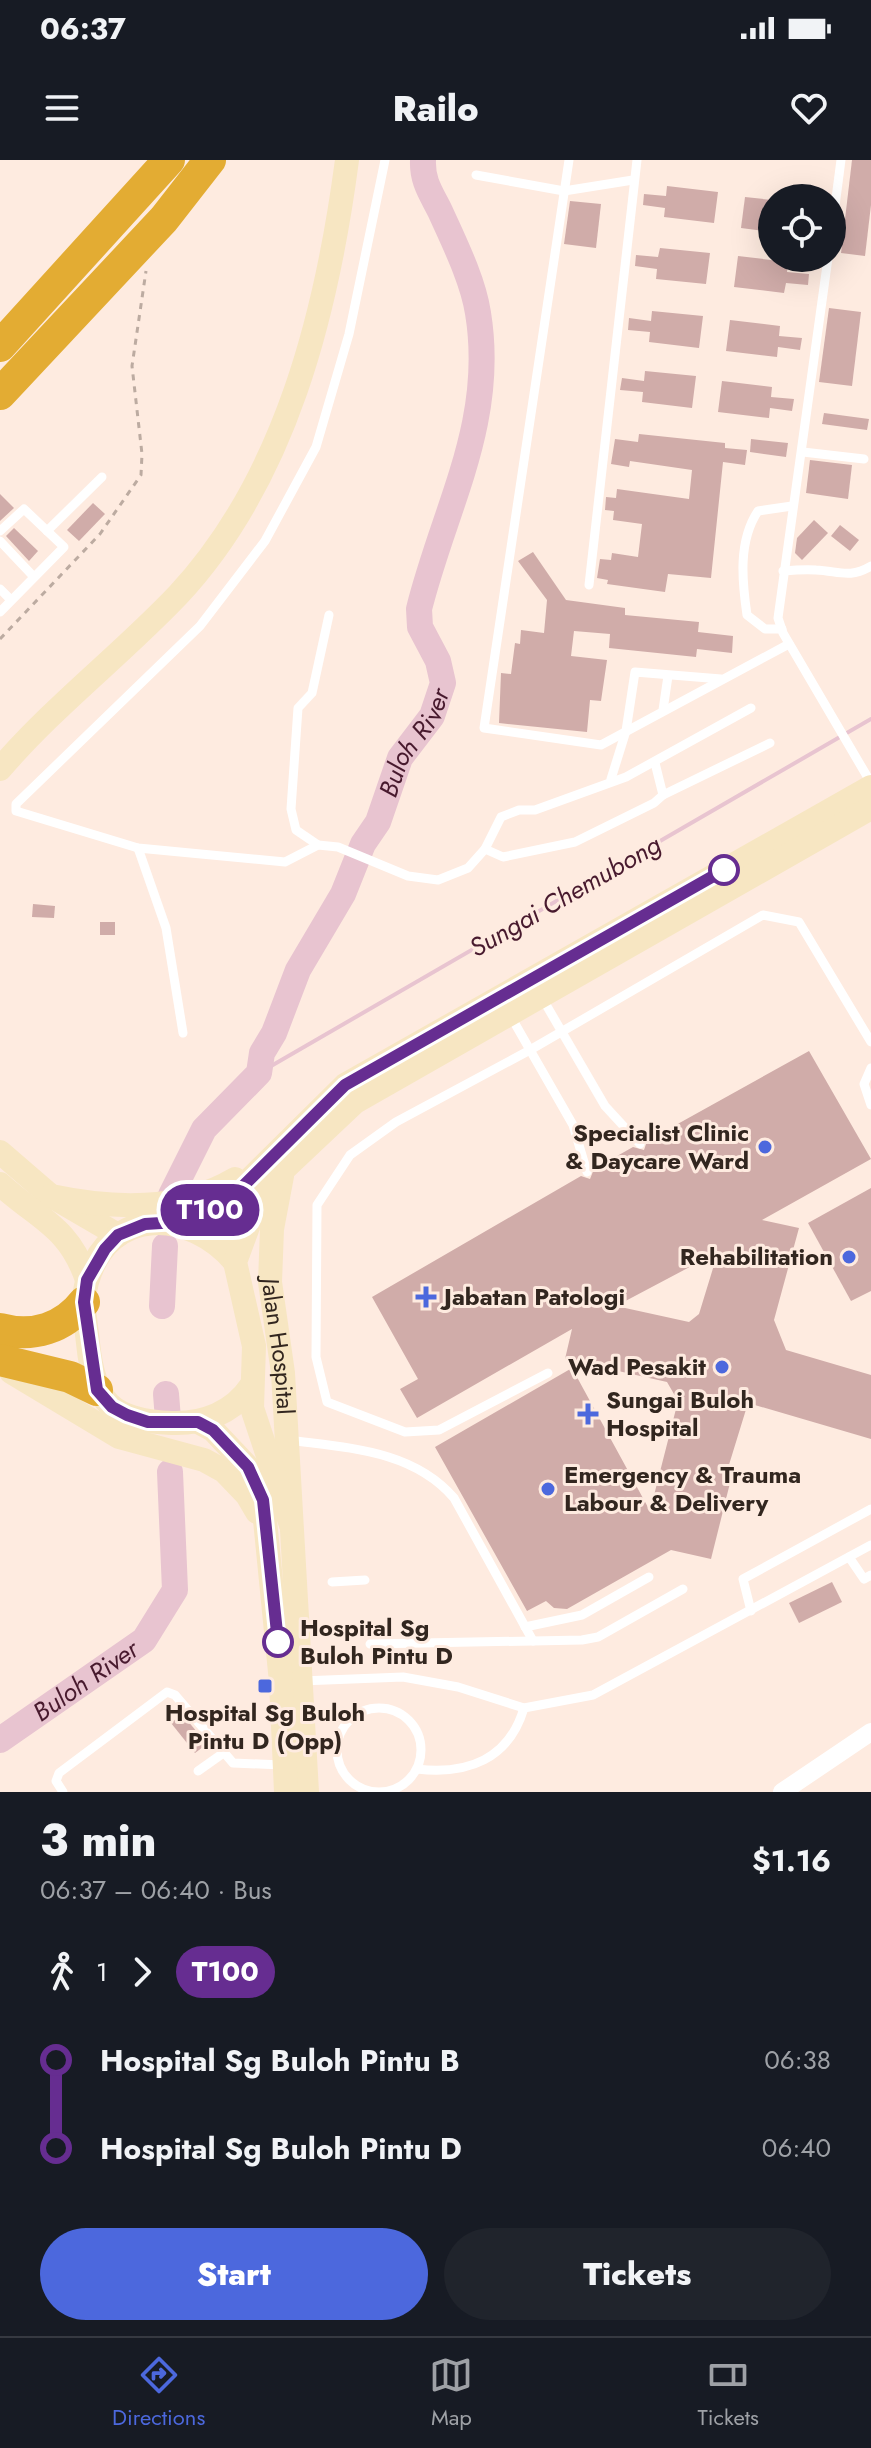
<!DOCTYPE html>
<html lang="en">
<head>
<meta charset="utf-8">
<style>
	body { margin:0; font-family:Jost,sans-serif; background:#20242c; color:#f1f3f6; height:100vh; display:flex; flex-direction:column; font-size:30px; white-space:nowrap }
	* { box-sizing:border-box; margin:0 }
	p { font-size:26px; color:#9ea1a6 }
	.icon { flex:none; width:44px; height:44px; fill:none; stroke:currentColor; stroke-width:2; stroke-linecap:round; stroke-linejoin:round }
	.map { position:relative; height:1632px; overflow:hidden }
	.panel { display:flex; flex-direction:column; background:#171b24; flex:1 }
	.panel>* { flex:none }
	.badge { padding:0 16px; border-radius:26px; font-size:28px; line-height:52px }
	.fabs { position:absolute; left:758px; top:24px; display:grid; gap:16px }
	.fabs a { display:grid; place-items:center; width:88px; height:88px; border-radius:50%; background:#171b24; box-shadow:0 8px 32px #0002; font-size:40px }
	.map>.badge { position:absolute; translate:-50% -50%; box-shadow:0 0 0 4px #fff }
	.legs { display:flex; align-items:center; gap:12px; height:88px; padding:0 40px; font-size:26px }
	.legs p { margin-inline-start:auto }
	.summary { display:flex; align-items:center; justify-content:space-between; height:136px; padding:0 40px }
	h1 { font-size:44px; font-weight:800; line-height:60px }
	.button { display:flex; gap:16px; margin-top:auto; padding:16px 40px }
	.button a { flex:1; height:92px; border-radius:48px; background:#4c68dd; color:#fff; font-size:32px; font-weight:800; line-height:92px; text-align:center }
	.button a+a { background:#20242c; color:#f1f3f6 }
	ul { padding:0 40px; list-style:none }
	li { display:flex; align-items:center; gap:28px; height:88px; font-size:30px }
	li i { display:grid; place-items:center; width:12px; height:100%; margin:0 10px; background:currentColor }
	li i::after { content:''; width:20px; height:20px; margin:-10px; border:6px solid; border-radius:50%; background:#171b24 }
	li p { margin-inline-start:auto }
	li:first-child i { background:linear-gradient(#0000 50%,currentColor 0) }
	li:last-child i { background:linear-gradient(currentColor 50%,#0000 0) }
	.status { display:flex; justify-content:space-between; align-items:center; height:56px; padding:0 40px; background:#171b24; direction:ltr }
	.status svg { height:22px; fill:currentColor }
	header { display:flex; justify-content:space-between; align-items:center; height:104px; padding:0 40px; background:#171b24; font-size:36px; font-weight:800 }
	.tab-bar { display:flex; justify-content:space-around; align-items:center; height:112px; border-top:2px solid #363941; background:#171b24; font-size:22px; color:#9ea1a6 }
	.tab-bar a { display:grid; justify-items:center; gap:4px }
	.tab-bar .active { color:#4c68dd }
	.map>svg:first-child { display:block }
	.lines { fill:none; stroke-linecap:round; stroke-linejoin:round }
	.stream { stroke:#e8c4d0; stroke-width:4 }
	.river { stroke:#e8c4d0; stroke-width:26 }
	.building { fill:#d0aca9; fill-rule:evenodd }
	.path { stroke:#bcaba1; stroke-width:3; stroke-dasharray:6 6; stroke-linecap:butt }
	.lane { stroke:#fff; stroke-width:9 }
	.street { stroke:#fff; stroke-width:18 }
	.secondary { stroke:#f7e6c2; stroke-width:24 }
	.highway { stroke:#e3ac33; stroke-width:32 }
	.line-1-casing { stroke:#fff; stroke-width:18 }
	.line-1 { stroke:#662d91; stroke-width:12 }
	.stop-1-dot { fill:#fff; stroke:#662d91; stroke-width:4 }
	.poi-dot { fill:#4c68dd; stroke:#feebe0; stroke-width:3 }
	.labels { text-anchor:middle; stroke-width:6; stroke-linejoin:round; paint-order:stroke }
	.poi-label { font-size:24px; font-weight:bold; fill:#32261f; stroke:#feebe0; text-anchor:end }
	.street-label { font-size:24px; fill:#32261f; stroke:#feebe0 }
	.stop-label { font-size:24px; font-weight:bold; fill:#32261f; stroke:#feebe0; text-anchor:start }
	.water-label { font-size:26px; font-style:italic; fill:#481a2e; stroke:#feebe0 }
</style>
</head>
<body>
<div class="status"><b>06:37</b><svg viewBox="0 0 49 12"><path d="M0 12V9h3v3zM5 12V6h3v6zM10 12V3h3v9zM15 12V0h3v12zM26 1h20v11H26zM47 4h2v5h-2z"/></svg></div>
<header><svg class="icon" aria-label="menu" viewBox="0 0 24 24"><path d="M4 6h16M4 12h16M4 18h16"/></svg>Railo<svg class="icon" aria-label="heart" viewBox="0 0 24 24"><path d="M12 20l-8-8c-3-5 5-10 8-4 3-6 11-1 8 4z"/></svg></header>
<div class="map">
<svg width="871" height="1632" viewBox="0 0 871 1632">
	<rect width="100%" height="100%" fill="#feebe0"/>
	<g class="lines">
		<path class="stream" d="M259,913L871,559"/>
		<g class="river">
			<path id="s1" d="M171,1035L204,969L259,913L262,893L274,873L298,810L343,734L363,684L378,662L400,598L432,556L443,523L438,501L420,467L419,449C444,348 496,263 478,153C473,120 454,82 440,51C431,33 422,21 423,0"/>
			<path d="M162,1146L165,1086"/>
			<path d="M166,1234L168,1259"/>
			<path id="s2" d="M0,1580L144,1480L175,1430L170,1312"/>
		</g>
	</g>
	<g class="building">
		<path d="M852,0H871V45L865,96L841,93Z"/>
		<path d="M667,26L718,32L714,63L664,57L665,48L643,45L644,34L666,36Z"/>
		<path d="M745,37L772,40V72L741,68Z"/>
		<path d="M570,41L601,44L596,88L564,84Z"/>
		<path d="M660,88L710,93L706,124L656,119L657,109L635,106L636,95L658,97Z"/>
		<path d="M738,96L788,102L787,112L809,114L808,125L786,123L784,133L734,127Z"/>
		<path d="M829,148L861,152L852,226L819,222Z"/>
		<path d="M652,151L703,156L699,188L649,182L650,172L628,170L629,158L651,161Z"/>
		<path d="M730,160L780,166L779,176L802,178L800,190L778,187L777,197L726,191Z"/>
		<path d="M645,211L696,216L692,248L642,242L643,232L620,230L622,218L644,221Z"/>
		<path d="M722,221L772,227L771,237L794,239L792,251L770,248L769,258L718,252Z"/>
		<path d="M824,253L869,259L867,270L822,264Z"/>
		<path d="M639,274L725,283V288L747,290L745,305L723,302L711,418L668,414L665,432L607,424L608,420L597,418L600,399L611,400L612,393L638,397L642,364L613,360L614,351L605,350L606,337L616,338L617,329L689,339L692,310L630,301L629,307L611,304L615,279L638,282Z"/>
		<path d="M751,279L788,283L786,297L750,292Z"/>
		<path d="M810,300L852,305L848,339L806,333Z"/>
		<path d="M0,334L14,348L0,361Z"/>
		<path d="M93,343L105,354L79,381L67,370Z"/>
		<path d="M814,360L828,373L802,400L795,393L797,378Z"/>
		<path d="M840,365L859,380L850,391L831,376Z"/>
		<path d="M14,368L38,391L29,401L6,376Z"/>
		<path d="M533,392L566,440L625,448V455L699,462L698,472L733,476L732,493L697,489L696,497L609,488L610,474L574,471L571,496L607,500L601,541L590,540L587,572L499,563L501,513L511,514L515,483L520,484L521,470L544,473L547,440L518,401Z"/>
		<path d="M33,744L55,746L54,758L32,757Z"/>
		<rect x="100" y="762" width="15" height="13"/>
		<path d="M809,891L871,999L762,1060L799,1068L774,1160L786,1190L871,1215V1279L748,1243L724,1321L730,1323L711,1399L671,1390L567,1449L554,1448L546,1441L527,1451L435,1287L572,1208L650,1351L678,1241L667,1222L565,1199L572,1169L417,1258L400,1229L418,1219L372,1137L581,1016L590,1019L594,1009L633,987L644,990L647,981ZM718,1092L699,1154L689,1162L616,1146Z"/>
		<path d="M871,1028V1131L851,1141L808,1063Z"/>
		<path d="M832,1422L842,1442L799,1463L789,1443Z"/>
		<path d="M182,1554L207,1584L195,1593L171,1563Z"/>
	</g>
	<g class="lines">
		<path class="path" d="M0,479L100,374L141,315L142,294L132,206L146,111"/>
		<g class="lane">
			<path d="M385,0L349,174L316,287L265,381L200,466L16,644V651L138,688L285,702L318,685L338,687L408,716L438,720L468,708L485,689L501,657L519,650H535L626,617L751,548"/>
			<path d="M569,0L484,568L601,585L789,484"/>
			<path d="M476,15L564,31L633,20"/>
			<path d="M832,69L841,0"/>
			<path d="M828,98L778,458L783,473L871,623"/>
			<path d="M803,292L864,299"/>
			<path d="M0,371L24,349L64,387L0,452"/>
			<path d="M47,371L102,317"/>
			<path d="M0,381L34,417"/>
			<path d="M783,411C794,410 805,409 816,410C839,411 849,419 871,406"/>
			<path d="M589,425L637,0"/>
			<path d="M0,429L11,440"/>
			<path d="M782,469H765L747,455C742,421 738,381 758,351L792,346"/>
			<path d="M663,550L668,516"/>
			<path d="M611,619L626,571L635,512L721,519"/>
			<path d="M663,635L770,583"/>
			<path d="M318,685L296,670L291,649L298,548L312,533L329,455"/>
			<path d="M138,688L166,768L183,873"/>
			<path d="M485,689L503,697L575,682L654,643L663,635L655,603"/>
			<path d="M541,836L605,946L640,984"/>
			<path d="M510,855L573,965L587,1012"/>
			<path d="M871,908L864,924L871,945"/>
			<path d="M548,1213L439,1270L405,1272L327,1242L316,1197L317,1045L350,995L396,962L530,890L763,755L799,762L871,882"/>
			<path d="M289,1280C348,1288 413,1290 454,1338L533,1481"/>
			<path d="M849,1397L864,1419L871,1415"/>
			<path d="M332,1422L365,1420"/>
			<path d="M751,1451L743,1419L871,1349"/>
			<path d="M525,1467L582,1455L649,1417"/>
			<path d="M370,1484L582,1480L598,1477L683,1429"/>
			<path d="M301,1521L403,1517L458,1527L524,1548L593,1535L871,1385"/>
			<circle cx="379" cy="1590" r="42"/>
			<path d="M417,1609C468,1615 509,1599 524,1548"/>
			<path d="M198,1611L222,1594"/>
			<path d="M63,1632L56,1621L59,1613L167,1532L175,1535L233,1603L282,1605"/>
		</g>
		<path class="street" d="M782,1632L871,1572"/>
		<g class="secondary">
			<path d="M0,609C54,546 121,495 178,435C286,319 327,152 347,0"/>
			<path d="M0,992L51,1036L118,1075"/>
			<path id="s3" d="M282,1016L272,1069L270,1122L283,1213L307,1632"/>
			<path d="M0,1024C38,1059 69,1066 87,1120"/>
			<path d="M51,1036C113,1049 179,1052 235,1019"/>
			<path d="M177,1062L229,1040L345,925L871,627"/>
			<path d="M235,1102C190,1049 109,1045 87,1122C81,1142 86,1163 88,1183C94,1242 111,1261 172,1263C203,1264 233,1253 251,1226"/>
			<path d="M11,1212L119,1277L204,1300L224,1311L247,1335L257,1352"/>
			<path d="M198,1262L213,1270L248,1307L263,1340L281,1522L286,1632"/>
			<path d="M291,1365L252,1248L254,1186L235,1102L256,1045L283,1010L355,942L871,648"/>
		</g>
		<g class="highway">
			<path d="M0,186L169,0"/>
			<path d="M0,234L164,59L210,0"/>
			<path d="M0,1169C33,1178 64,1168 84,1142"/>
			<path d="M0,1200L70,1217L97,1230"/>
		</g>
	</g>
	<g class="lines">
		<g class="line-1-casing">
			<path id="line-1" d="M278,1482L263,1340L248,1307L213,1270L198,1262H148L127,1255L112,1247L97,1230L84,1142L87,1120L105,1089L118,1075L145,1064L177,1062L229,1040L345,925L724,710"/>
		</g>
		<use href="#line-1" class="line-1"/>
	</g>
	<g class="stop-1-dot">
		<circle cx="724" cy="710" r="14"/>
		<circle cx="278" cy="1482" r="14"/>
	</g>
	<g class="poi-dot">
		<circle cx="765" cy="987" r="8"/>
		<circle cx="849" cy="1097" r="8"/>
		<path d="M422 1125h8v8h8v8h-8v8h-8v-8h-8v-8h8z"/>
		<circle cx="722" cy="1207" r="8"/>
		<path d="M584 1242h8v8h8v8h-8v8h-8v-8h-8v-8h8z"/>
		<circle cx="548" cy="1329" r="8"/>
		<rect x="257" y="1518" width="16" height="16" rx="4"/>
	</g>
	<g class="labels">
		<g class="poi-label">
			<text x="749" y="981">Specialist Clinic<tspan x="749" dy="28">&amp; Daycare Ward</tspan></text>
			<text x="833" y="1105">Rehabilitation</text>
			<text x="444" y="1145" text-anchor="start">Jabatan Patologi</text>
			<text x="706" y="1215">Wad Pesakit</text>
			<text x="606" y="1248" text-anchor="start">Sungai Buloh<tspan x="606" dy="28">Hospital</tspan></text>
			<text x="564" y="1323" text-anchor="start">Emergency &amp; Trauma<tspan x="564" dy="28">Labour &amp; Delivery</tspan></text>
			<text x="265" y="1561" text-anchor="middle">Hospital Sg Buloh<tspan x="265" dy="28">Pintu D (Opp)</tspan></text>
		</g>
		<g class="street-label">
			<text dy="8" stroke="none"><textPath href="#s3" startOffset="172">Jalan Hospital</textPath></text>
		</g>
		<g class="stop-label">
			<text x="300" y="1476">Hospital Sg<tspan x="300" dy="28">Buloh Pintu D</tspan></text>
		</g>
		<g class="water-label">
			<text dy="9" stroke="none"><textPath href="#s1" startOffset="520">Buloh River</textPath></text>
			<text transform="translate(565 736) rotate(-30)" y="9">Sungai Chemubong</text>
			<text dy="9" stroke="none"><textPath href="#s2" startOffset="104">Buloh River</textPath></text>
		</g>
	</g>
</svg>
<div class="fabs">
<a><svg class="icon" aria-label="locate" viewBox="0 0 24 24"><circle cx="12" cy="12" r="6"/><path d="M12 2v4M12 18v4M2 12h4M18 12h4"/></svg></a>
</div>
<b class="badge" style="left:210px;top:1050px;background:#662d91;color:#fff">T100</b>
</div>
<section class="panel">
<div class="summary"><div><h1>3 min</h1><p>06:37 – 06:40 · Bus</p></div><b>$1.16</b></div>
<div class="legs"><svg class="icon" aria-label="walk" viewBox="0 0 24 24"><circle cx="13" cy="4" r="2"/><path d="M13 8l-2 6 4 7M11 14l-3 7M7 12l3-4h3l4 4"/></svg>1<svg class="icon" aria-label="forward" viewBox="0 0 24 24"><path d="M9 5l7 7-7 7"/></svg><b class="badge" style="background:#662d91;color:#fff">T100</b></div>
<ul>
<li><i style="color:#662d91"></i><b>Hospital Sg Buloh Pintu B</b><p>06:38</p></li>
<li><i style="color:#662d91"></i><b>Hospital Sg Buloh Pintu D</b><p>06:40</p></li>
</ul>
<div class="button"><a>Start</a><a>Tickets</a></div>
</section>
<nav class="tab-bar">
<a class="active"><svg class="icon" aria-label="directions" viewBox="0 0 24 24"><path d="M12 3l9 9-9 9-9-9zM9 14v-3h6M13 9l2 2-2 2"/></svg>Directions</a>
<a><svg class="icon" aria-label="map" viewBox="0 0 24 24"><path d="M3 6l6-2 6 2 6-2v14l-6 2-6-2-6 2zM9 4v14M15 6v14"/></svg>Map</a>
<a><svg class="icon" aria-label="tickets" viewBox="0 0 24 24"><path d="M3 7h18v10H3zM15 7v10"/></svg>Tickets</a>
</nav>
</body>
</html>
